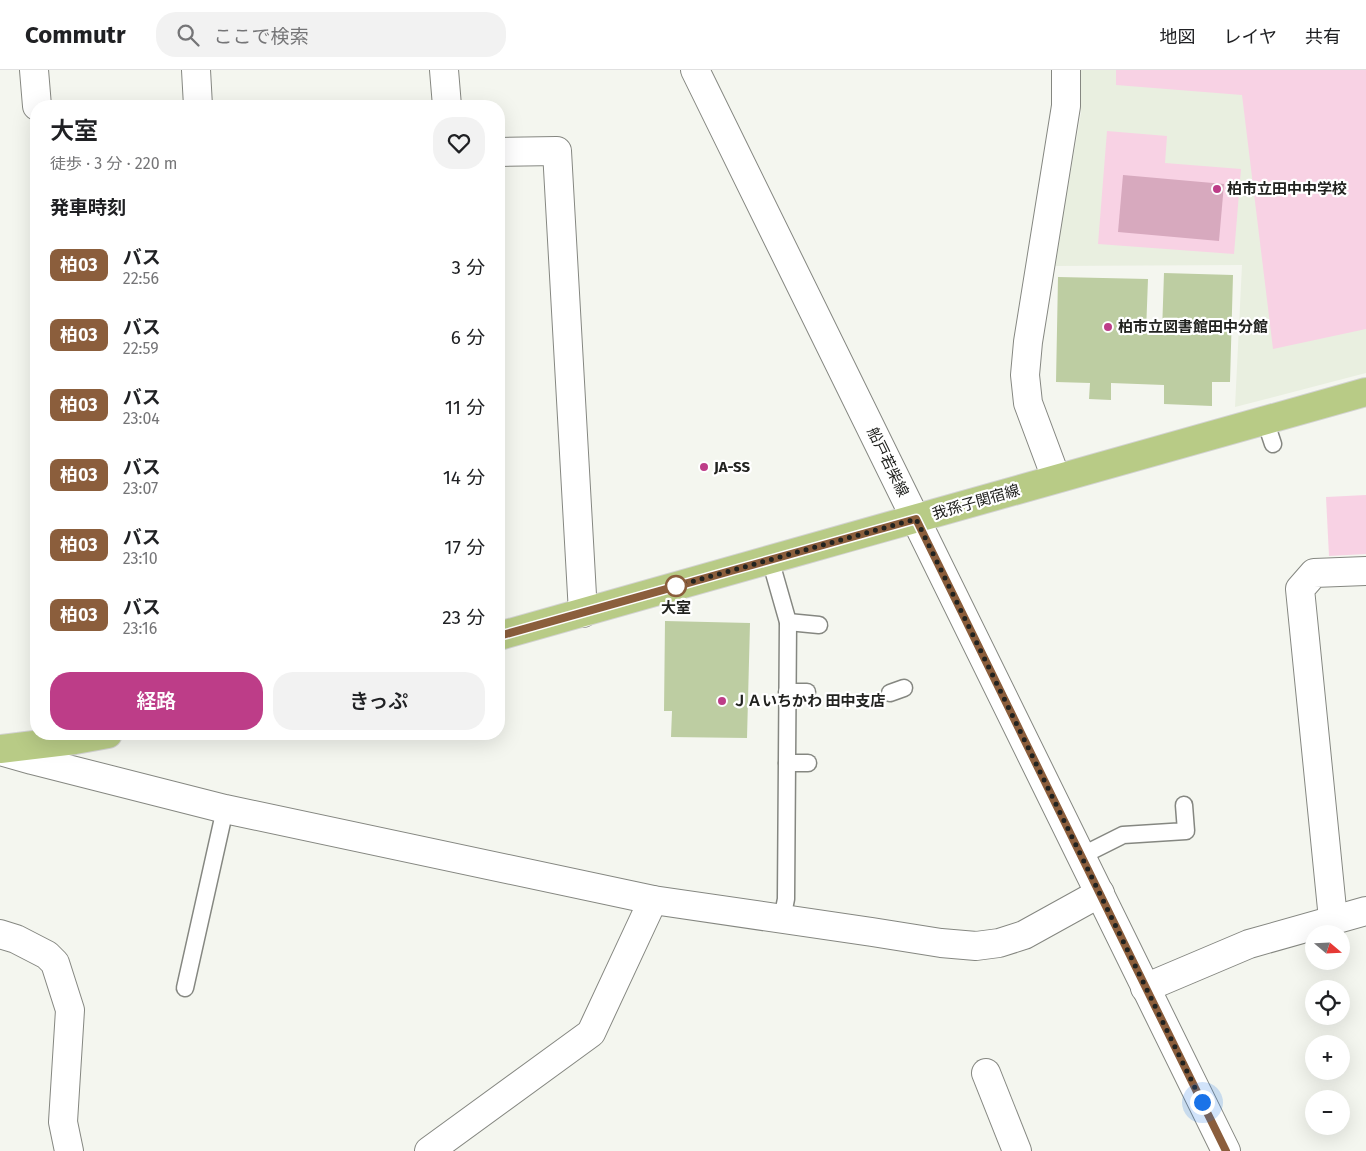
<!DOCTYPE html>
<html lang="ja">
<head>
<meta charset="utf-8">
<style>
	body { margin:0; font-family:"Fira Sans","Noto Sans JP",sans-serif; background:#f2f2f2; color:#202124; height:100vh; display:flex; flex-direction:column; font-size:19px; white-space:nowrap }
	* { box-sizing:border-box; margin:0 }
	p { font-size:16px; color:#757577 }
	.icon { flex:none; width:28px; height:28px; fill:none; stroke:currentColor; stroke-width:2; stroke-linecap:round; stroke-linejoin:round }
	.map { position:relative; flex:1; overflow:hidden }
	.sheet { position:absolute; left:30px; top:30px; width:475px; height:640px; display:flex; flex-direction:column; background:#fff; border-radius:20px; box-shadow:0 5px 20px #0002 }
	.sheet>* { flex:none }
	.badge { padding:0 10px; border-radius:8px; font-size:18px; line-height:32px }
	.needle { width:32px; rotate:109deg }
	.fabs { position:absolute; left:1305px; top:855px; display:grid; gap:10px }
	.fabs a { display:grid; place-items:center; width:45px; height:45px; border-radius:50%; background:#fff; box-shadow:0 5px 20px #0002; font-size:25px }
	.you { position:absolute; width:25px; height:25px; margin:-12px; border:4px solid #fff; border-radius:50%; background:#1a73e8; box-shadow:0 0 0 8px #1a73e833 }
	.map>.badge { position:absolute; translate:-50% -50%; box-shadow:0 0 0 2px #fff }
	h2 { padding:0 20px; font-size:19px; line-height:45px }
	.round { display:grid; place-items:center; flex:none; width:52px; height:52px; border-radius:20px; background:#f2f2f2 }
	.overview { display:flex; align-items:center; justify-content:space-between; height:85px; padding:0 20px }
	h1 { font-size:24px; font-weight:600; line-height:38px }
	.cta { display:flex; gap:10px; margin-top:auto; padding:10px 20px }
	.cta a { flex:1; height:58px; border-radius:20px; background:#bd3d88; color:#fff; font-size:20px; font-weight:600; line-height:58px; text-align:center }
	.cta a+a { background:#f2f2f2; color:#202124 }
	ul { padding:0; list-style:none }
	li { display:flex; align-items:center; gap:15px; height:70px; padding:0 20px }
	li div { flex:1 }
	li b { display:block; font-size:19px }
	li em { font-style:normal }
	li .badge { min-width:55px; font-weight:700; text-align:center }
	header { display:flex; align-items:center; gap:30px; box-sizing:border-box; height:70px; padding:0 25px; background:#fff; border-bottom:1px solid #e0e0e0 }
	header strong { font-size:24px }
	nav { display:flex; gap:28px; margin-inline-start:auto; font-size:18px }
	.search { width:350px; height:45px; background:#f2f2f2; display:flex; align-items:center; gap:12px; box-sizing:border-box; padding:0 18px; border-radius:20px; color:#757577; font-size:19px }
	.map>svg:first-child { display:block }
	.built { fill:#e9efe0 }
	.green { fill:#f8d2e4 }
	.water { fill:#d7a9be }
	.building { fill:#bdcda2 }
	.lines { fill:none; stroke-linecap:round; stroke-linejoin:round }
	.service-casing { stroke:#858781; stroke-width:19 }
	.minor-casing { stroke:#858781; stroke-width:30 }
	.tertiary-casing { stroke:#858781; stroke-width:30 }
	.primary-casing { stroke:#d3d3d2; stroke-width:30 }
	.service { stroke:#fff; stroke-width:16 }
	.minor { stroke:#fff; stroke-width:28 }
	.tertiary { stroke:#fff; stroke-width:28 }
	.primary { stroke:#b8cb86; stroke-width:28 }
	.line-casing { stroke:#fff; stroke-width:11 }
	.line { stroke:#8b5e3c; stroke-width:8 }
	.walk { stroke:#222320; stroke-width:5; stroke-dasharray:0 9 }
	.poi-dot { fill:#bd3d88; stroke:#fff; stroke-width:2 }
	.stop-dot { fill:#fff; stroke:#8b5e3c; stroke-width:2.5 }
	.labels { text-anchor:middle; stroke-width:4.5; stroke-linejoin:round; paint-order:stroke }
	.poi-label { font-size:15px; font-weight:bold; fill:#222320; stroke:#fff; text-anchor:start }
	.street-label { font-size:15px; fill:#222320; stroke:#fff }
	.stop-label { font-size:15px; font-weight:bold; fill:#222320; stroke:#fff }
</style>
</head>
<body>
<header>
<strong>Commutr</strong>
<div class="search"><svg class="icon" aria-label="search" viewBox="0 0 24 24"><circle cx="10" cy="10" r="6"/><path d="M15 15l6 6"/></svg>ここで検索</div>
<nav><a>地図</a><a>レイヤ</a><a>共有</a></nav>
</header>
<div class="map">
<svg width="1366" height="1081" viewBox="0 0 1366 1081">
	<rect width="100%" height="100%" fill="#f4f6ef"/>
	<path class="built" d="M1080,0H1366V303L1235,337L1242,195L1054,196L1081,43Z"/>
	<g class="green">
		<path d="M1116,0H1366V259L1273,279L1242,25L1116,15Z"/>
		<path d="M1107,61L1167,66L1165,93L1241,99L1234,184L1098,174Z"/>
		<path d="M1366,425V484L1329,486L1326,427Z"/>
	</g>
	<path class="water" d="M1123,105L1224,114L1219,171L1118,162Z"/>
	<g class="building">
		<path d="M1164,203L1233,205L1230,312H1212V336L1164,334V315L1111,313V330L1089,329L1090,313L1056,312L1058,207L1148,209L1146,262H1162Z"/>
		<path d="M665,551L750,553L747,668L671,667L672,641H664Z"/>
	</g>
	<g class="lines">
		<g class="service-casing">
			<g id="service">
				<path d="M1265,350L1273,374"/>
				<path d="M770,489L788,552L786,829L782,849"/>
				<path d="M788,552L819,555"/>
				<path d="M787,622H807"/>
				<path d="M890,623L904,618"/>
				<path d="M787,693H808"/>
				<path d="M1081,786L1123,765L1186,761L1184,735"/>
				<path d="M185,918L225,739"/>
			</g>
		</g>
		<g class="minor-casing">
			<g id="minor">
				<path d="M34,0L37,36"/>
				<path d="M196,0L198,36"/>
				<path d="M444,0L447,36"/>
				<path d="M499,82L557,81L583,543"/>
				<path d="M1056,408L1028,333L1025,305L1028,272L1066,36V0"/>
				<path d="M0,681L32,690L225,739L653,830L872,862L941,873L976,876L999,873L1024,865L1100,823"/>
				<path d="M1333,849L1300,519L1314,503L1366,501"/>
				<path d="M0,864L16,869L47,885L55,893L70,940L63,1052L69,1081"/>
				<path d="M1145,918L1249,874L1366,841"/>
				<path d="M986,1003L1017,1081"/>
				<path d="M429,1081L591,963L653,830"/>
			</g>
		</g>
		<g class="tertiary-casing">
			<path id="tertiary" d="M695,0L1226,1081"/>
		</g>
		<g class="primary-casing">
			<g id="primary">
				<path d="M499,566C788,485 1077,402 1366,322"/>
				<path d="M0,679L75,670L108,664"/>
			</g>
		</g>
		<use href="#service" class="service"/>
		<use href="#minor" class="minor"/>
		<use href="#tertiary" class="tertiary"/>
		<use href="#primary" class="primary"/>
	</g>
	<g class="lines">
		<g class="line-casing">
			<path id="line" d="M499,566L916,449L1226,1081"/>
		</g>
		<use href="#line" class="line"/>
		<path class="walk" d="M676,516L916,449L1202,1032"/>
	</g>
	<g class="poi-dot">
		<circle cx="1217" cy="119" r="5"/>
		<circle cx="1108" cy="257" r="5"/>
		<circle cx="704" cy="397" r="5"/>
		<circle cx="722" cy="631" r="5"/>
	</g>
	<circle class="stop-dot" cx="676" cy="516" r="10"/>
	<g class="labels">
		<g class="poi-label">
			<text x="1227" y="124">柏市立田中中学校</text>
			<text x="1118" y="262">柏市立図書館田中分館</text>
			<text x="714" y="402">JA-SS</text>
			<text x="732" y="636">ＪＡいちかわ 田中支店</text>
		</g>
		<g class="street-label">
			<text transform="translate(888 392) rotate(64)" y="5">船戸若柴線</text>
			<text transform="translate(976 432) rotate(-16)" y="5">我孫子関宿線</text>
		</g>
		<g class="stop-label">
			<text x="676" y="543">大室</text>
		</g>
	</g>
</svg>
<div class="fabs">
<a><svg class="needle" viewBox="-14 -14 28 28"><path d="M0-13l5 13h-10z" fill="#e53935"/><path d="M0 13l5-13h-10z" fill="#757577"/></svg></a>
<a><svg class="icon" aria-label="locate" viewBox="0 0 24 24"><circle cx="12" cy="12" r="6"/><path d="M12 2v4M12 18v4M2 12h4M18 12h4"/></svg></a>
<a>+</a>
<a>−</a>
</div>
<div class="you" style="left:1202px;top:1032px"></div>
<section class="sheet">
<div class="overview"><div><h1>大室</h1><p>徒歩 · 3 分 · 220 m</p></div><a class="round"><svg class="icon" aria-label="heart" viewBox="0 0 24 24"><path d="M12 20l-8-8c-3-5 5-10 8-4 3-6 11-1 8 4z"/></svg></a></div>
<h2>発車時刻</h2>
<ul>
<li><span class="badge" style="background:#8b5e3c;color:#fff">柏03</span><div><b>バス</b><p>22:56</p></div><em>3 分</em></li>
<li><span class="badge" style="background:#8b5e3c;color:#fff">柏03</span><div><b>バス</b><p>22:59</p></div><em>6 分</em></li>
<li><span class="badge" style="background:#8b5e3c;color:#fff">柏03</span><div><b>バス</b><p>23:04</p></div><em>11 分</em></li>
<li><span class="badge" style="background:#8b5e3c;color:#fff">柏03</span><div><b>バス</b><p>23:07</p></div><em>14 分</em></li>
<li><span class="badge" style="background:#8b5e3c;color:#fff">柏03</span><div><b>バス</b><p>23:10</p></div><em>17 分</em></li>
<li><span class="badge" style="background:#8b5e3c;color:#fff">柏03</span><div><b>バス</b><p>23:16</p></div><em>23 分</em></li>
</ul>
<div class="cta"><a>経路</a><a>きっぷ</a></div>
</section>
</div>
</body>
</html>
